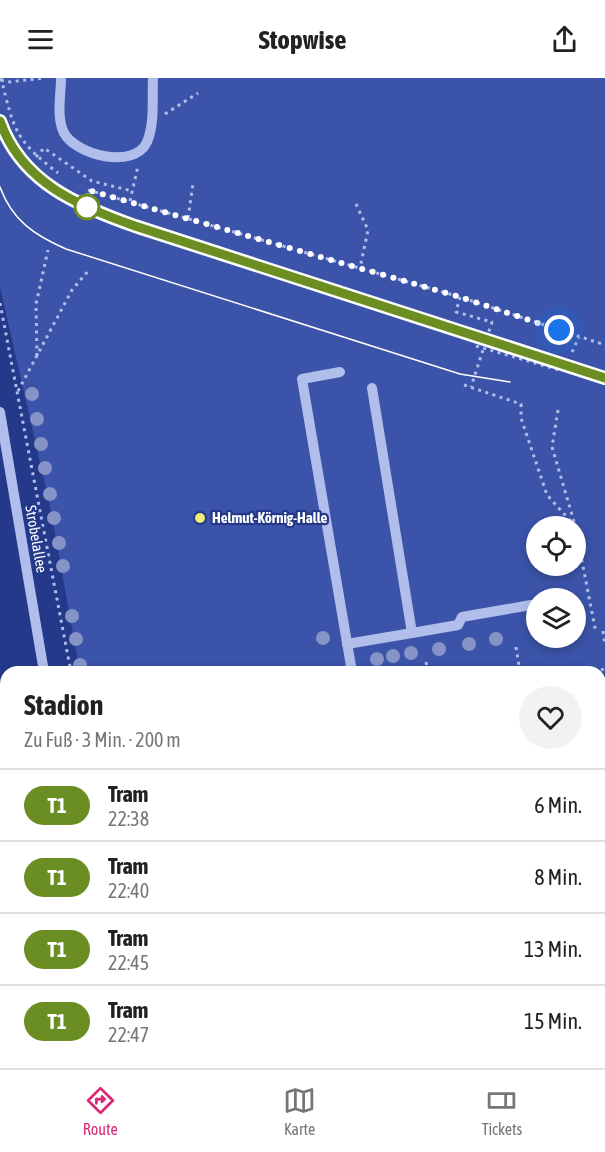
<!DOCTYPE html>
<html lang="de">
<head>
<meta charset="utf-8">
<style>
	body { margin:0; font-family:"Asap Condensed",sans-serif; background:#f2f2f2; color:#222; height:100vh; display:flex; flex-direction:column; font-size:22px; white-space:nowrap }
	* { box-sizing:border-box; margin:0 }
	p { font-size:20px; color:#767676 }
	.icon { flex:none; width:33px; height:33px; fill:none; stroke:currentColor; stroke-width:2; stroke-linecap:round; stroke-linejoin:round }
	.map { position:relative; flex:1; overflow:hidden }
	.side { position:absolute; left:0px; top:588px; width:606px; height:402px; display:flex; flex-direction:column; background:#fff; border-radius:18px 18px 0 0; box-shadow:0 3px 9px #0003 }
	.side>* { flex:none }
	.badge { padding:0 12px; border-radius:20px; font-size:21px; line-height:39px }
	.controls { position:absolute; left:526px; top:438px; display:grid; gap:12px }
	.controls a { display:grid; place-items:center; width:60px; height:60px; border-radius:50%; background:#fff; box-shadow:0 3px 9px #0003; font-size:30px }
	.you { position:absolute; width:30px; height:30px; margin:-15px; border:4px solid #fff; border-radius:50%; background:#1a73e8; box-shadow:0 0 0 9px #1a73e833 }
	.map>.badge { position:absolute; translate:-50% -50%; box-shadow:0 0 0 3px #fff }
	.round { display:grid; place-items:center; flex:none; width:63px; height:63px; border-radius:32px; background:#f2f2f2 }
	.summary { display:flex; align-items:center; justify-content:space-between; height:102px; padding:0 24px }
	h1 { font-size:28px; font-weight:700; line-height:45px }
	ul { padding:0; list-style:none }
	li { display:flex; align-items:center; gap:18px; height:72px; padding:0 24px; border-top:2px solid #e0e0e0 }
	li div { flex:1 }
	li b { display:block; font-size:22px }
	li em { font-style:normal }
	li .badge { min-width:66px; font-weight:700; text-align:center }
	header { display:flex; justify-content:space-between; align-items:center; height:78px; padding:0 24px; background:#fff; font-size:27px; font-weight:700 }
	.tabs { display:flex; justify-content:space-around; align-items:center; height:84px; border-top:2px solid #e0e0e0; background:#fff; font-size:16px; color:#767676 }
	.tabs a { display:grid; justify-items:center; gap:3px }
	.tabs .selected { color:#db2777 }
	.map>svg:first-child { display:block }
	.green { fill:#3b53a8; fill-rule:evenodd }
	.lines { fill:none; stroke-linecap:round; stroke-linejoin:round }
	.path { stroke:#b1bdea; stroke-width:3; stroke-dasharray:3 4.5; stroke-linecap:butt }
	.minor { stroke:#b1bdea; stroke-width:10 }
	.tram { stroke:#fff; stroke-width:1.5 }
	.tree { fill:#8593c6 }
	.line-casing { stroke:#fff; stroke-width:14 }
	.line { stroke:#6b8e23; stroke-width:9 }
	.walk { stroke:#fff; stroke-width:6; stroke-dasharray:0 10.8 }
	.stop-dot { fill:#fff; stroke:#6b8e23; stroke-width:3 }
	.poi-dot { fill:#f4ed74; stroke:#243989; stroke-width:2 }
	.labels { text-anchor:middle; stroke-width:4.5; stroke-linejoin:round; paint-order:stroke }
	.poi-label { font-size:15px; font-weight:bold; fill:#fff; stroke:#243989; text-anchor:start }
	.street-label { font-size:15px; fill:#fff; stroke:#243989 }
</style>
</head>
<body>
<header><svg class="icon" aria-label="menu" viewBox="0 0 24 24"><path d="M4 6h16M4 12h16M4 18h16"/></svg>Stopwise<svg class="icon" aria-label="share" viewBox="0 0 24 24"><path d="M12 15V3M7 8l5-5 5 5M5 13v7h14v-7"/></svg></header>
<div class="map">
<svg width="605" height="990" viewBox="0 0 605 990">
	<rect width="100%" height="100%" fill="#243989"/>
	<g class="green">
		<path d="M0,0H605V990H142L141,984H600V594H80L50,428L0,209ZM537,448H576V488H537ZM537,520H576V560H537Z"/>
		<path d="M6,637V860L0,861V638Z"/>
	</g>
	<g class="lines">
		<g class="path">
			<path d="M1,0C14,52 15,62 58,95"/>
			<path d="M1,2L8,4L44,0"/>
			<path d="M165,36L198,15"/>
			<path d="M36,79L44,70L92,103L132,113"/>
			<path d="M88,112L460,219L605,267"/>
			<path d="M130,123L138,88"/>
			<path d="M356,126L368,152L360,190"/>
			<path d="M188,140L193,106"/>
			<path d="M460,219L456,234L492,244L471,309"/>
			<path d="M0,225L71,594"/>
			<path d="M476,268L559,292"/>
			<path d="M572,274L579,259"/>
			<path d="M37,278L36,226L48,172"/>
			<path d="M464,307L521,326V340L547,417L575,448"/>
			<path d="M18,313L72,212L89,192"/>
			<path d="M558,332L552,369L575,447"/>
			<path d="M576,452L596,555"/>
			<path d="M603,553L605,567"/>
			<path d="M516,569L520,594"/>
			<path d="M426,584L428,594"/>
			<path d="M586,594L605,591"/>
			<path d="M600,896L605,895"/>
			<path d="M0,906L6,905"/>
			<path d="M141,984L143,990"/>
		</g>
		<g class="minor">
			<path d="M61,0C61,17 56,39 64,55C76,77 134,92 147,64C155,45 152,20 153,0"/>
			<path d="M340,294L302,301L352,594"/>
			<path d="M0,334L44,594"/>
			<path d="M412,555L458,547L462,539L531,527"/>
			<path d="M347,566L412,555L372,310"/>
			<path d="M0,623H6"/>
			<path d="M0,883H6"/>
			<path d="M115,984L116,990"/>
		</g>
		<g class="tram">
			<path d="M0,43C21,104 78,128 135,148L605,300"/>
			<path d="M0,109C12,142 34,157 66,171L460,296L510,304"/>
		</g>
	</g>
	<g class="tree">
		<circle cx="32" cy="316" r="7"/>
		<circle cx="37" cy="341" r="7"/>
		<circle cx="41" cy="366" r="7"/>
		<circle cx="45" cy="390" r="7"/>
		<circle cx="50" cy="416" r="7"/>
		<circle cx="54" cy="440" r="7"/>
		<circle cx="59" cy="465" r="7"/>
		<circle cx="63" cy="488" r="7"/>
		<circle cx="72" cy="538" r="7"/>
		<circle cx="323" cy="560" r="7"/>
		<circle cx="76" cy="561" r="7"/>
		<circle cx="496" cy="561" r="7"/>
		<circle cx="469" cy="566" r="7"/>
		<circle cx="439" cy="571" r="7"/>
		<circle cx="411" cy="575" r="7"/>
		<circle cx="393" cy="578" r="7"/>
		<circle cx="377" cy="581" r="7"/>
		<circle cx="80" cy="587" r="7"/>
	</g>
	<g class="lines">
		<g class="line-casing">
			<path id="line" d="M0,43C21,104 78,128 135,148L605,300"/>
		</g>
		<use href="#line" class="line"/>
		<path class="walk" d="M87,129L88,112L460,219L559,252"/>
	</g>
	<circle class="stop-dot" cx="87" cy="129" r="12"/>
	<circle class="poi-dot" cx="200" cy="440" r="6"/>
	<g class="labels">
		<g class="poi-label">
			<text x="212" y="445">Helmut-Körnig-Halle</text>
		</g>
		<g class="street-label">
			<text transform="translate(36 461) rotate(80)" y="5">Strobelallee</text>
		</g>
	</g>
</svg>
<div class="controls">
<a><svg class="icon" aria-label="locate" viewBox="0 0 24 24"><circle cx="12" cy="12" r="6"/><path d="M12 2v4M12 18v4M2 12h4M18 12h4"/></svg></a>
<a><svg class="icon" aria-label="layers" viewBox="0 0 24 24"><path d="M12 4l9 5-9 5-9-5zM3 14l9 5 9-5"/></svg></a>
</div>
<div class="you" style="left:559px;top:252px"></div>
<section class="side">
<div class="summary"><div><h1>Stadion</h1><p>Zu Fuß · 3 Min. · 200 m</p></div><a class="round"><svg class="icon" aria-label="heart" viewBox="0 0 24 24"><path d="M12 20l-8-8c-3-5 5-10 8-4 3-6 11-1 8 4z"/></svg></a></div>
<ul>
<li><span class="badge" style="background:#6b8e23;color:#fff">T1</span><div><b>Tram</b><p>22:38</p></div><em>6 Min.</em></li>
<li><span class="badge" style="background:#6b8e23;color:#fff">T1</span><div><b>Tram</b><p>22:40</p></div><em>8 Min.</em></li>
<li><span class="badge" style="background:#6b8e23;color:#fff">T1</span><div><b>Tram</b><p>22:45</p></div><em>13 Min.</em></li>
<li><span class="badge" style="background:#6b8e23;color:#fff">T1</span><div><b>Tram</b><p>22:47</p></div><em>15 Min.</em></li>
</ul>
</section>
</div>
<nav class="tabs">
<a class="selected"><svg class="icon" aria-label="directions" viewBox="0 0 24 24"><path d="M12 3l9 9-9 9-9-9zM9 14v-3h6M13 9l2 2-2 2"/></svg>Route</a>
<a><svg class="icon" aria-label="map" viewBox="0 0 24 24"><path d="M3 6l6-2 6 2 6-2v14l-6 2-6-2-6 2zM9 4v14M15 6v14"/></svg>Karte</a>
<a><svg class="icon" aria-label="tickets" viewBox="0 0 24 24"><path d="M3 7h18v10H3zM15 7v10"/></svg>Tickets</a>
</nav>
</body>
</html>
